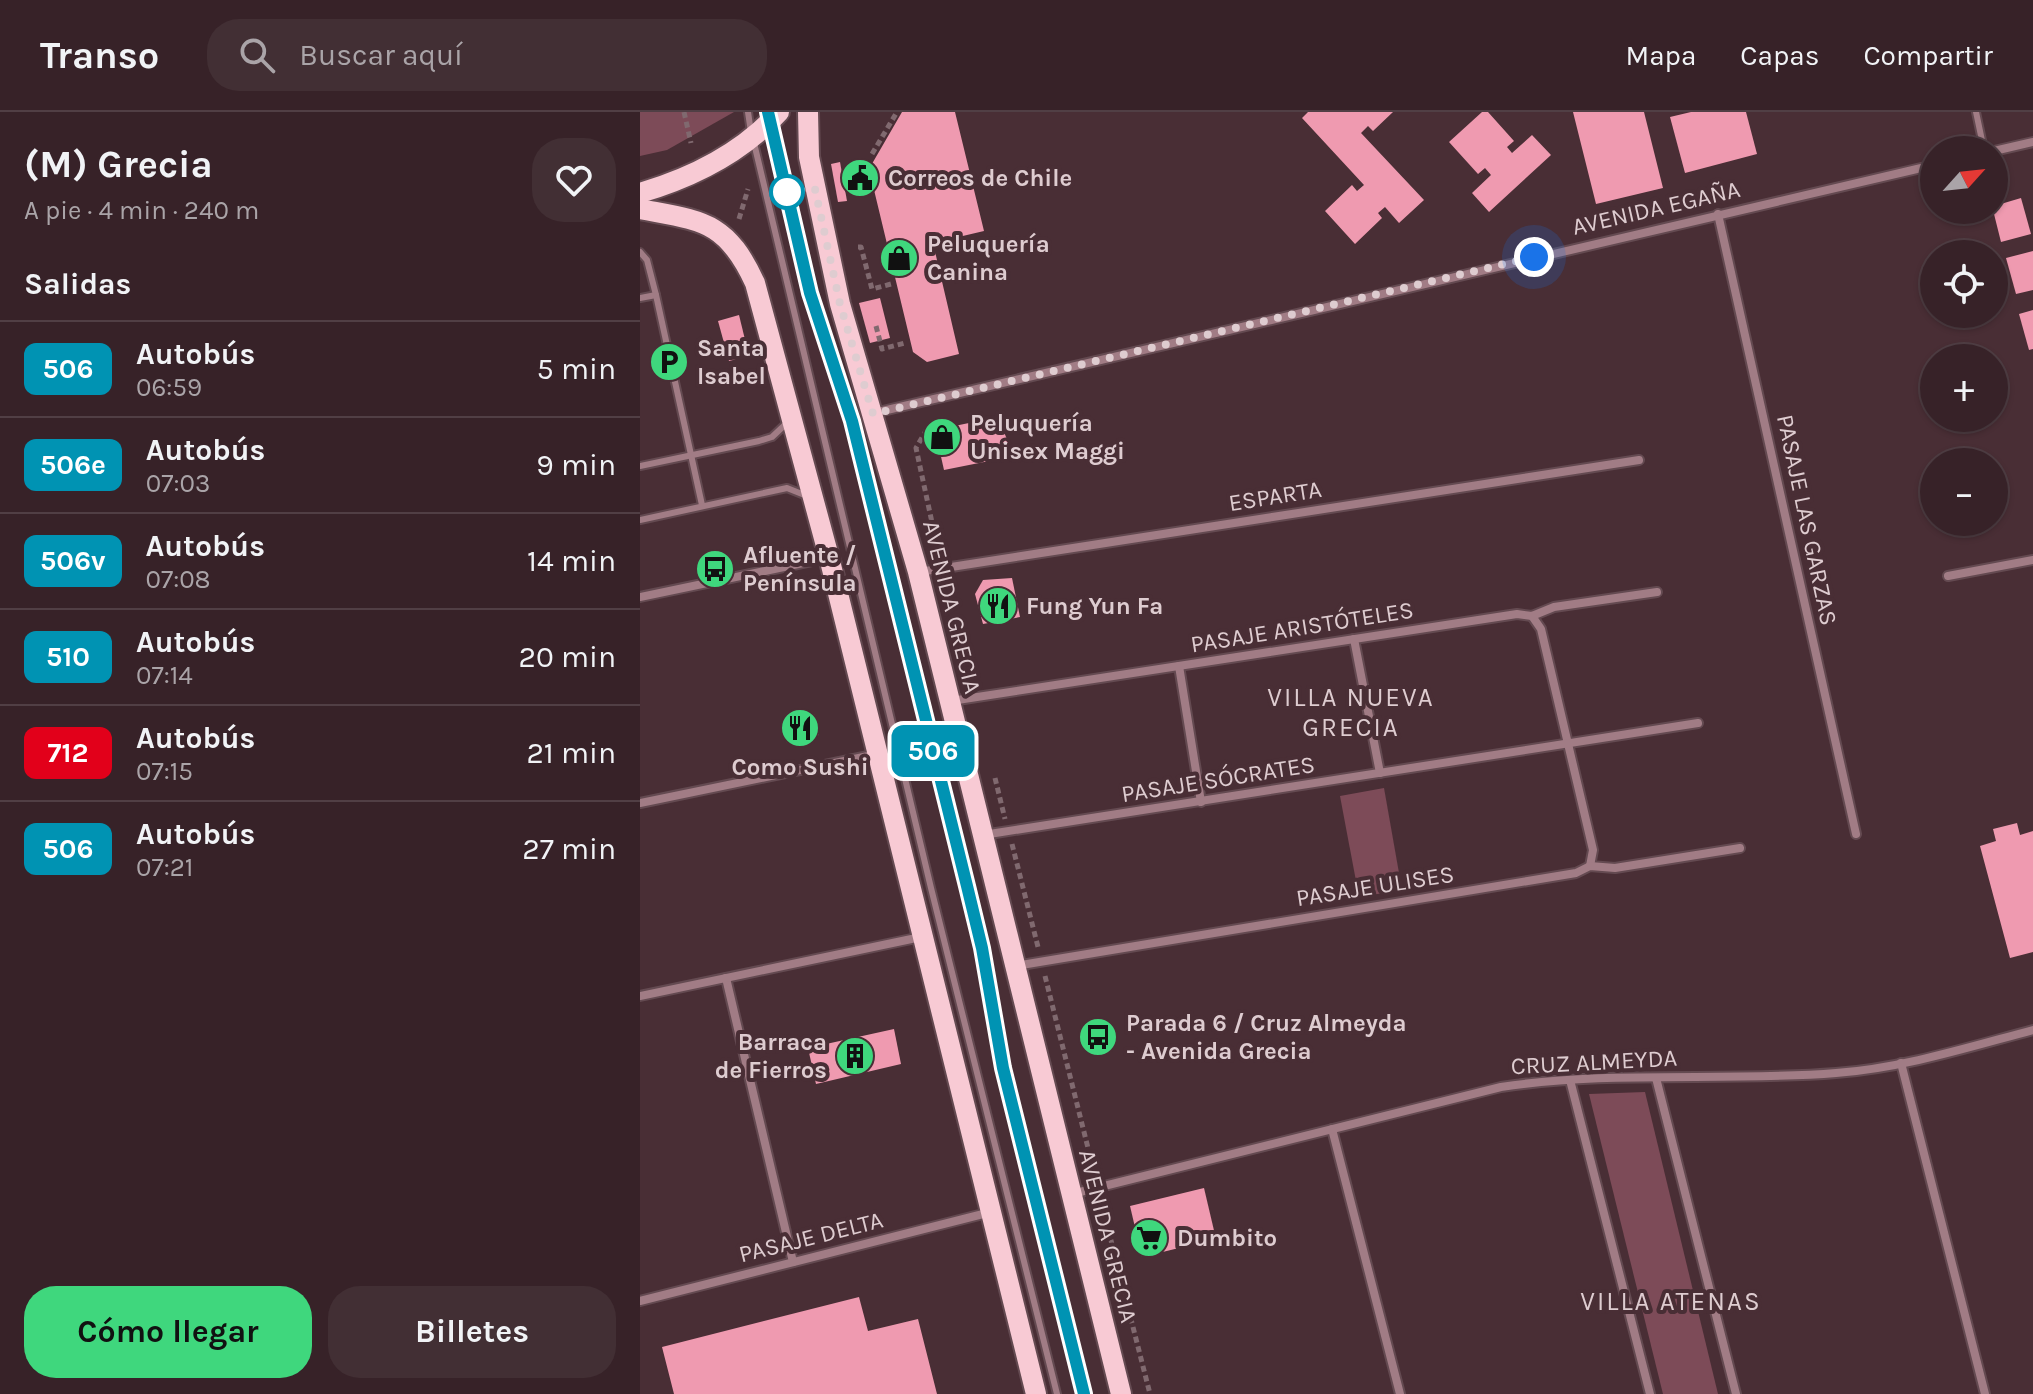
<!DOCTYPE html>
<html lang="es">
<head>
<meta charset="utf-8">
<style>
	body { margin:0; font-family:Karla,sans-serif; background:#422f34; color:#f1f3f6; height:100vh; display:flex; flex-direction:column; font-size:30px; white-space:nowrap }
	* { box-sizing:border-box; margin:0 }
	p { font-size:26px; color:#aaa4a8 }
	.icon { flex:none; width:44px; height:44px; fill:none; stroke:currentColor; stroke-width:2; stroke-linecap:round; stroke-linejoin:round }
	.map { position:relative; flex:1; overflow:hidden }
	.panel { display:flex; flex-direction:column; background:#372228; width:640px }
	.panel>* { flex:none }
	.badge { padding:0 16px; border-radius:12px; font-size:28px; line-height:52px }
	.needle { width:52px; rotate:63deg }
	.tools { position:absolute; left:1280px; top:24px; display:grid; gap:16px }
	.tools a { display:grid; place-items:center; width:88px; height:88px; border-radius:50%; background:#372228; box-shadow:0 2px 6px #0004,0 0 0 2px #513f45; font-size:40px }
	.you { position:absolute; width:40px; height:40px; margin:-20px; border:6px solid #fff; border-radius:50%; background:#1a73e8; box-shadow:0 0 0 12px #1a73e833 }
	.map>.badge { position:absolute; translate:-50% -50%; box-shadow:0 0 0 4px #fff }
	h2 { padding:0 24px; font-size:30px; line-height:72px }
	.round { display:grid; place-items:center; flex:none; width:84px; height:84px; border-radius:32px; background:#422f34 }
	.headline { display:flex; align-items:center; justify-content:space-between; height:136px; padding:0 24px }
	h1 { font-size:38px; font-weight:700; line-height:60px }
	.cta { display:flex; gap:16px; margin-top:auto; padding:16px 24px }
	.cta a { flex:1; height:92px; border-radius:32px; background:#3fd77d; color:#111; font-size:32px; font-weight:700; line-height:92px; text-align:center }
	.cta a+a { background:#422f34; color:#f1f3f6 }
	ul { padding:0; list-style:none }
	li { display:flex; align-items:center; gap:24px; height:96px; padding:0 24px; border-top:2px solid #513f45 }
	li div { flex:1 }
	li b { display:block; font-size:30px }
	li em { font-style:normal }
	li .badge { min-width:88px; font-weight:700; text-align:center }
	header { display:flex; align-items:center; gap:48px; box-sizing:border-box; height:112px; padding:0 40px; background:#372228; border-bottom:2px solid #513f45 }
	header strong { font-size:38px }
	nav { display:flex; gap:44px; margin-inline-start:auto; font-size:28px }
	.search { width:560px; height:72px; background:#422f34; display:flex; align-items:center; gap:20px; box-sizing:border-box; padding:0 28px; border-radius:32px; color:#aaa4a8; font-size:30px }
	main { display:flex; flex:1; min-height:0 }
	.map>svg:first-child { display:block }
	.green { fill:#7d4b58 }
	.building { fill:#ef9ab0 }
	.lines { fill:none; stroke-linecap:round; stroke-linejoin:round }
	.service-casing { stroke:#644a51; stroke-width:10 }
	.minor-casing { stroke:#644a51; stroke-width:12 }
	.primary-casing { stroke:#644a51; stroke-width:24 }
	.path { stroke:#80696f; stroke-width:5; stroke-dasharray:6 4; stroke-linecap:butt }
	.service { stroke:#a17c85; stroke-width:6 }
	.minor { stroke:#a17c85; stroke-width:8 }
	.primary { stroke:#f8cad4; stroke-width:20 }
	.line-casing { stroke:#fff; stroke-width:18 }
	.line { stroke:#0093b3; stroke-width:12 }
	.walk { stroke:#deccd0; stroke-width:8; stroke-dasharray:0 14.4 }
	.stop-dot { fill:#fff; stroke:#0093b3; stroke-width:4 }
	.labels { text-anchor:middle; stroke-width:8; stroke-linejoin:round; paint-order:stroke }
	.poi-label { font-size:24px; font-weight:bold; fill:#deccd0; stroke:#492e35; text-anchor:start }
	.street-label { font-size:24px; fill:#deccd0; stroke:#492e35 }
	.neighbourhood-label { font-size:26px; letter-spacing:2px; fill:#deccd0; stroke:#492e35 }
</style>
</head>
<body>
<header>
<strong>Transo</strong>
<div class="search"><svg class="icon" aria-label="search" viewBox="0 0 24 24"><circle cx="10" cy="10" r="6"/><path d="M15 15l6 6"/></svg>Buscar aquí</div>
<nav><a>Mapa</a><a>Capas</a><a>Compartir</a></nav>
</header>
<main>
<section class="panel">
<div class="headline"><div><h1>(M) Grecia</h1><p>A pie · 4 min · 240 m</p></div><a class="round"><svg class="icon" aria-label="heart" viewBox="0 0 24 24"><path d="M12 20l-8-8c-3-5 5-10 8-4 3-6 11-1 8 4z"/></svg></a></div>
<h2>Salidas</h2>
<ul>
<li><span class="badge" style="background:#0093b3;color:#fff">506</span><div><b>Autobús</b><p>06:59</p></div><em>5 min</em></li>
<li><span class="badge" style="background:#0093b3;color:#fff">506e</span><div><b>Autobús</b><p>07:03</p></div><em>9 min</em></li>
<li><span class="badge" style="background:#0093b3;color:#fff">506v</span><div><b>Autobús</b><p>07:08</p></div><em>14 min</em></li>
<li><span class="badge" style="background:#0093b3;color:#fff">510</span><div><b>Autobús</b><p>07:14</p></div><em>20 min</em></li>
<li><span class="badge" style="background:#e2001a;color:#fff">712</span><div><b>Autobús</b><p>07:15</p></div><em>21 min</em></li>
<li><span class="badge" style="background:#0093b3;color:#fff">506</span><div><b>Autobús</b><p>07:21</p></div><em>27 min</em></li>
</ul>
<div class="cta"><a>Cómo llegar</a><a>Billetes</a></div>
</section>
<div class="map">
<svg width="1393" height="1282" viewBox="0 0 1393 1282">
	<rect width="100%" height="100%" fill="#492e35"/>
	<g class="green">
		<path d="M0,0H94L27,38L0,44Z"/>
		<path d="M744,676L762,778L719,785L700,684Z"/>
		<path d="M1005,980L1078,1282H1023L949,982Z"/>
	</g>
	<g class="building">
		<path d="M262,0H315L344,119L293,131L319,242L287,250L273,240L229,57Z"/>
		<path d="M668,0H753L733,19L728,14L721,21L784,88L759,111L745,95L738,101L742,106L715,132L685,99L712,73L717,79L724,73L662,6Z"/>
		<path d="M842,0H848L874,29L867,35L872,41L892,23L911,43L849,100L832,81L851,63L845,56L838,62L809,30Z"/>
		<path d="M933,0H1004L1023,76L956,92Z"/>
		<path d="M1051,0H1106L1117,42L1045,61L1030,5Z"/>
		<path d="M200,50L207,89L198,90L191,52Z"/>
		<path d="M1381,86L1391,122L1361,130L1353,98L1354,94Z"/>
		<path d="M1393,139V178L1376,182L1366,146Z"/>
		<path d="M240,186L250,226L230,231L219,191Z"/>
		<path d="M1393,198V237L1389,238L1379,202Z"/>
		<path d="M99,203L109,244L89,249L78,209Z"/>
		<path d="M358,305L372,340L369,345L304,358L295,318Z"/>
		<path d="M372,466L380,505L343,512L335,482L343,468Z"/>
		<path d="M174,602L179,623L147,631L142,609Z"/>
		<path d="M1377,711L1380,723L1393,719V840L1370,846L1340,734L1356,729L1353,717Z"/>
		<path d="M254,917L261,952L176,972L168,936Z"/>
		<path d="M564,1076L576,1127L502,1145L490,1094Z"/>
		<path d="M219,1185L228,1219L278,1207L297,1282H34L22,1235Z"/>
	</g>
	<g class="lines">
		<g class="service-casing">
			<g id="service">
				<path d="M108,0L111,20"/>
				<path d="M1336,0L1344,38"/>
				<path d="M131,16L170,181L212,309L342,836L363,956L444,1282"/>
				<path d="M114,31L291,776L417,1282"/>
				<path d="M0,140L7,148L16,183L62,393"/>
				<path d="M0,186L16,183"/>
				<path d="M0,354L119,329L132,325L149,309"/>
				<path d="M0,408L147,376L167,384"/>
			</g>
		</g>
		<g class="minor-casing">
			<g id="minor">
				<path d="M1354,39L1393,30"/>
				<path d="M1078,102L1216,722"/>
				<path d="M234,301L1294,53"/>
				<path d="M279,460L999,348"/>
				<path d="M1308,464L1393,448"/>
				<path d="M0,485L187,446"/>
				<path d="M892,504L901,517L953,738L950,754"/>
				<path d="M714,527L740,661"/>
				<path d="M539,554L561,690"/>
				<path d="M311,589L877,502L892,504L914,495L1017,480"/>
				<path d="M0,691L238,642"/>
				<path d="M343,723L1058,611"/>
				<path d="M375,854L936,761L950,754L975,756L1100,736"/>
				<path d="M86,866L153,1150"/>
				<path d="M0,884L281,825"/>
				<path d="M1261,951L1345,1282"/>
				<path d="M1016,966L1096,1282"/>
				<path d="M930,968L1010,1282"/>
				<path d="M692,1017L760,1282"/>
				<path d="M432,1082L861,975C972,958 1085,970 1196,961C1263,956 1329,935 1393,918"/>
				<path d="M0,1189L351,1100"/>
			</g>
		</g>
		<g class="primary-casing">
			<g id="primary">
				<path d="M168,0L169,45L200,192L278,460L481,1282"/>
				<path d="M0,81C51,66 103,40 139,0"/>
				<path d="M0,97C62,109 86,108 115,171L189,445L396,1282"/>
			</g>
		</g>
		<g class="path">
			<path d="M44,0L51,31"/>
			<path d="M232,42L257,0"/>
			<path d="M99,107L108,77"/>
			<path d="M218,135H221L232,177L251,172"/>
			<path d="M236,214L242,237L265,231"/>
			<path d="M287,317L276,336L299,443"/>
			<path d="M355,666L365,707"/>
			<path d="M372,732L398,835"/>
			<path d="M405,864L454,1060"/>
			<path d="M461,1089L510,1282"/>
		</g>
		<use href="#service" class="service"/>
		<use href="#minor" class="minor"/>
		<use href="#primary" class="primary"/>
	</g>
	<g class="lines">
		<g class="line-casing">
			<path id="line" d="M128,0L170,181L212,309L327,774L342,836L363,956L444,1282"/>
		</g>
		<use href="#line" class="line"/>
		<path class="walk" d="M147,80L175,77L200,192L233,302L894,145"/>
	</g>
	<defs>
		<g id="civic-disc" transform="scale(2)"><circle r="9.5" fill="#3fd77d" stroke="#492e35"/><path d="M-.6-6.5H3V-4.5H.6V-3L4-1V1h2V6H-6V1h2V-1L-.6-3ZM-1.2 2.5V6h2.4V2.5Z" fill="#111"/></g>
		<g id="shop-disc" transform="scale(2)"><circle r="9.5" fill="#3fd77d" stroke="#492e35"/><path d="M-5-2.5h2.3a2.7 3.5 0 0 1 5.4 0H5L5.5 6h-11ZM-1.5-2.5h3a1.5 2.3 0 0 0-3 0Z" fill="#111"/></g>
		<g id="parking-disc" transform="scale(2)"><circle r="9.5" fill="#3fd77d" stroke="#492e35"/><path d="M-3.5-5.5H1a3.5 3.5 0 0 1 0 7H-1V5.5H-3.5ZM-1-3.4V-.6H.8a1.4 1.4 0 0 0 0-2.8Z" fill="#111"/></g>
		<g id="bus-disc" transform="scale(2)"><circle r="9.5" fill="#3fd77d" stroke="#492e35"/><path d="M-5-6H5V4H4V6H2V4H-2V6H-4V4H-5ZM-3.5-4V0h7V-4ZM-3.5 1.2v1.5H-2V1.2ZM2 1.2v1.5H3.5V1.2Z" fill="#111"/></g>
		<g id="restaurant-disc" transform="scale(2)"><circle r="9.5" fill="#3fd77d" stroke="#492e35"/><path d="M-5-6h1v4h1v-4h1v4h1v-4h1v5L-1.5 .5V6h-2V.5L-5-1ZM5-6V6H3V1.5H1.5Q1.5-4 5-6Z" fill="#111"/></g>
		<g id="building-disc" transform="scale(2)"><circle r="9.5" fill="#3fd77d" stroke="#492e35"/><path d="M-4-6H4V6H1V3H-1V6H-4ZM-2.5-4.3h1.7v1.8h-1.7ZM.8-4.3h1.7v1.8H.8ZM-2.5-1h1.7V.8h-1.7ZM.8-1h1.7V.8H.8Z" fill="#111"/></g>
		<g id="supermarket-disc" transform="scale(2)"><circle r="9.5" fill="#3fd77d" stroke="#492e35"/><path d="M-6-5.5h2.5l.6 2H6L4.5 2H-2.5L-4.4-4H-6ZM-1.5 3.2a1.3 1.3 0 1 0 .1 0ZM3 3.2a1.3 1.3 0 1 0 .1 0Z" fill="#111"/></g>
	</defs>
	<g fill-rule="evenodd">
		<use href="#civic-disc" x="220" y="66"/>
		<use href="#shop-disc" x="259" y="146"/>
		<use href="#parking-disc" x="29" y="250"/>
		<use href="#shop-disc" x="302" y="325"/>
		<use href="#bus-disc" x="75" y="457"/>
		<use href="#restaurant-disc" x="358" y="494"/>
		<use href="#restaurant-disc" x="160" y="616"/>
		<use href="#bus-disc" x="458" y="925"/>
		<use href="#building-disc" x="215" y="944"/>
		<use href="#supermarket-disc" x="509" y="1126"/>
	</g>
	<circle class="stop-dot" cx="147" cy="80" r="16"/>
	<g class="labels">
		<g class="poi-label">
			<text x="248" y="74">Correos de Chile</text>
			<text x="287" y="140">Peluquería<tspan x="287" dy="28">Canina</tspan></text>
			<text x="57" y="244">Santa<tspan x="57" dy="28">Isabel</tspan></text>
			<text x="330" y="319">Peluquería<tspan x="330" dy="28">Unisex Maggi</tspan></text>
			<text x="103" y="451">Afluente /<tspan x="103" dy="28">Península</tspan></text>
			<text x="386" y="502">Fung Yun Fa</text>
			<text x="160" y="663" text-anchor="middle">Como Sushi</text>
			<text x="486" y="919">Parada 6 / Cruz Almeyda<tspan x="486" dy="28">- Avenida Grecia</tspan></text>
			<text x="187" y="938" text-anchor="end">Barraca<tspan x="187" dy="28">de Fierros</tspan></text>
			<text x="537" y="1134">Dumbito</text>
		</g>
		<g class="street-label">
			<text transform="translate(1016 96) rotate(-13)" y="8">AVENIDA EGAÑA</text>
			<text transform="translate(635 384) rotate(-9)" y="8">ESPARTA</text>
			<text transform="translate(1167 408) rotate(78)" y="8">PASAJE LAS GARZAS</text>
			<text transform="translate(312 495) rotate(76)" y="8">AVENIDA GRECIA</text>
			<text transform="translate(662 515) rotate(-9)" y="8">PASAJE ARISTÓTELES</text>
			<text transform="translate(578 667) rotate(-9)" y="8">PASAJE SÓCRATES</text>
			<text transform="translate(735 774) rotate(-9)" y="8">PASAJE ULISES</text>
			<text transform="translate(954 950) rotate(-3)" y="8">CRUZ ALMEYDA</text>
			<text transform="translate(468 1124) rotate(76)" y="8">AVENIDA GRECIA</text>
			<text transform="translate(171 1125) rotate(-14)" y="8">PASAJE DELTA</text>
		</g>
		<g class="neighbourhood-label">
			<text x="711" y="594">VILLA NUEVA<tspan x="711" dy="30">GRECIA</tspan></text>
			<text x="1031" y="1198">VILLA ATENAS</text>
		</g>
	</g>
</svg>
<div class="tools">
<a><svg class="needle" viewBox="-14 -14 28 28"><path d="M0-13l5 13h-10z" fill="#e53935"/><path d="M0 13l5-13h-10z" fill="#aaa4a8"/></svg></a>
<a><svg class="icon" aria-label="locate" viewBox="0 0 24 24"><circle cx="12" cy="12" r="6"/><path d="M12 2v4M12 18v4M2 12h4M18 12h4"/></svg></a>
<a>+</a>
<a>−</a>
</div>
<div class="you" style="left:894px;top:145px"></div>
<b class="badge" style="left:293px;top:639px;background:#0093b3;color:#fff">506</b>
</div>
</main>
</body>
</html>
